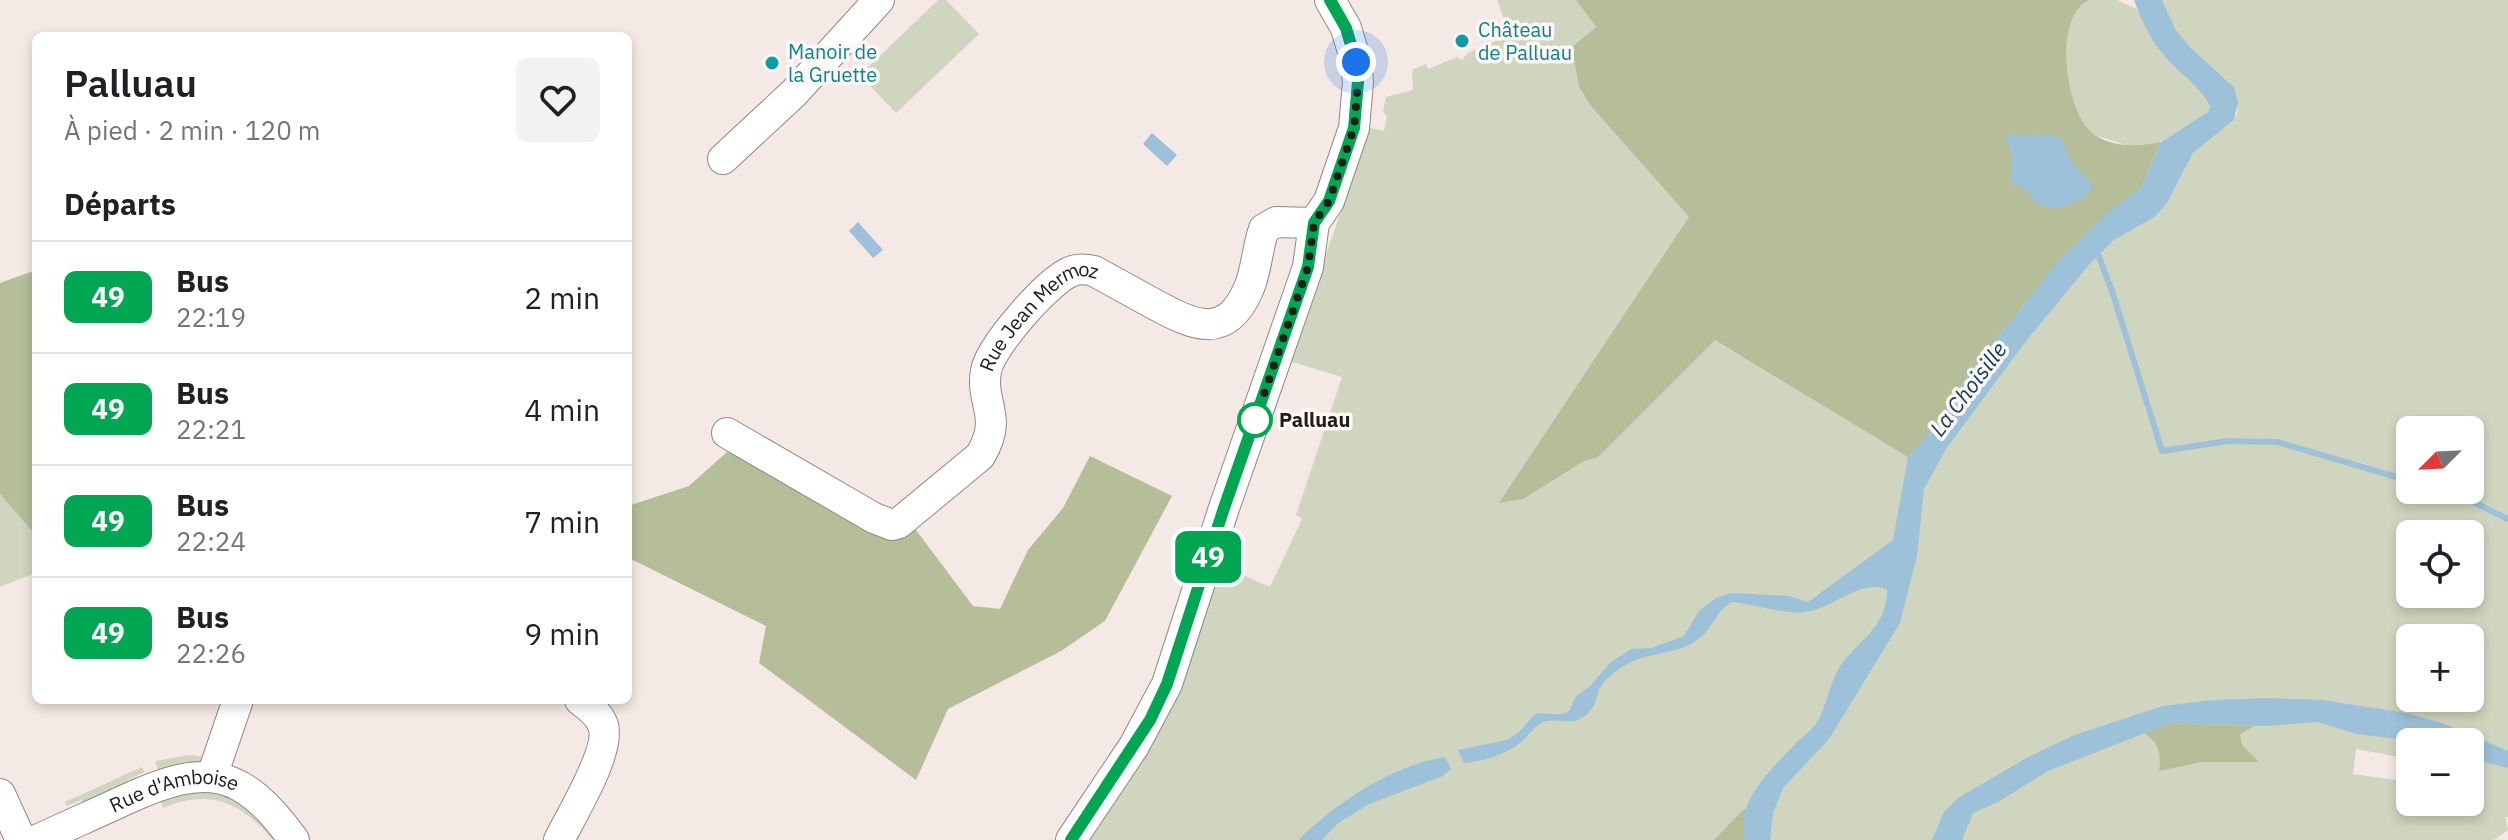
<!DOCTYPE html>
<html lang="fr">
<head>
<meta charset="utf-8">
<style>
	body { margin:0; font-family:"IBM Plex Sans",sans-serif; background:#f2f2f2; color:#202124; height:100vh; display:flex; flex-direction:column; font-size:30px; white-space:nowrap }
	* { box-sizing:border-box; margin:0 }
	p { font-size:26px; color:#757577 }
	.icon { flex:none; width:44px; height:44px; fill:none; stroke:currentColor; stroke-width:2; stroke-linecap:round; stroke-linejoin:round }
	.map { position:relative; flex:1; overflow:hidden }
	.panel { position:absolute; left:32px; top:32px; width:600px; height:672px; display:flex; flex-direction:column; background:#fff; border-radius:12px; box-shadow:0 4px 12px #0003 }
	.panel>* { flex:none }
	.badge { padding:0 16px; border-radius:12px; font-size:28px; line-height:52px }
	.needle { width:52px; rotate:246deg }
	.buttons { position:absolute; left:2396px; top:416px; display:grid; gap:16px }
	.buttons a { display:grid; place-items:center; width:88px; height:88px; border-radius:12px; background:#fff; box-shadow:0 4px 12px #0003; font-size:40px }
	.you { position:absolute; width:40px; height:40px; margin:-20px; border:6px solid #fff; border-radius:50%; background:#1a73e8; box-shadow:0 0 0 12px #1a73e833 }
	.map>.badge { position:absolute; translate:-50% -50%; box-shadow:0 0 0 4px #fff }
	h2 { padding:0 32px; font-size:30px; line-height:72px }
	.round { display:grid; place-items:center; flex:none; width:84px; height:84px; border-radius:12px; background:#f2f2f2 }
	.headline { display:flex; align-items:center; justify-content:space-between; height:136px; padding:0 32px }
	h1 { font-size:38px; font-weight:600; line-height:60px }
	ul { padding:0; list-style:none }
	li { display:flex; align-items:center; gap:24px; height:112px; padding:0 32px; border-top:2px solid #e0e0e0 }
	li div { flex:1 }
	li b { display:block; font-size:30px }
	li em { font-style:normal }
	li .badge { min-width:88px; font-weight:700; text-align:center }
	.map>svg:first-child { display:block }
	.green { fill:#d0d5bf; fill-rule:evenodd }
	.forest { fill:#b5be99 }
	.water { fill:#9dc1d8 }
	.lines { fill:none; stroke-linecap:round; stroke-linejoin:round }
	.stream { stroke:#9dc1d8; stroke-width:6 }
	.minor-casing { stroke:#928884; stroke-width:32 }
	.minor { stroke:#fff; stroke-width:30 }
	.line-casing { stroke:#fff; stroke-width:18 }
	.line { stroke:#00a651; stroke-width:12 }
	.walk { stroke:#201c1a; stroke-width:8; stroke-dasharray:0 14.4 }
	.culture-dot { fill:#0f9aa8; stroke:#fef7f4; stroke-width:3 }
	.stop-dot { fill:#fff; stroke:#00a651; stroke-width:4 }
	.labels { text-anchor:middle; stroke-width:7; stroke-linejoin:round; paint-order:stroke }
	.culture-label { font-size:20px; fill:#0d838f; stroke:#fef7f4; text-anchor:start }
	.street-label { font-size:20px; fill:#201c1a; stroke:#fef7f4 }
	.stop-label { font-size:20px; font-weight:bold; fill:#201c1a; stroke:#fef7f4; text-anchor:start }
	.water-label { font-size:22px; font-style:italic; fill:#0e3d56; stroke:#fef7f4 }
</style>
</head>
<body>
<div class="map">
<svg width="2508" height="840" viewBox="0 0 2508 840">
	<rect width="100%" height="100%" fill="#f4e9e4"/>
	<g class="green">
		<path d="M938,0H946L979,34L896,113L860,75Z"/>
		<path d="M1497,0H1576L1596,27L1573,47L1579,87L1591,105L1689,217L1946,449L2027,340L2088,266L2114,240L2155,217L2167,203L2193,153L2234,120L2238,111L2229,82L2190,47L2176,30L2162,0H2508V817H2505L2508,830L2494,840H1079L1215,563L1270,587L1302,519L1296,515L1342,377L1289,361L1370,128L1384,131L1387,117L1383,111L1386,97L1413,90L1412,70L1426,64L1428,69L1457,57L1462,60L1468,53L1510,35ZM2410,430H2470V490H2410ZM2410,534H2470V594H2410ZM2410,638H2470V698H2410ZM2241,740L2242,745L2257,762H2201L2159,770L2161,753ZM2410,742H2470V802H2410V782L2353,774L2356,749L2410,759Z"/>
		<path d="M2089,0H2117L2137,9L2165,57L2202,92L2210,106L2208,112C2200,118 2191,123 2182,129C2154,146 2146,152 2113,141C2105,138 2096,137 2090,131C2065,107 2053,17 2089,0Z"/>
		<path d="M0,494L32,531L33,574L0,587Z"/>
		<path d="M189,755L209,757L204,761L159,773L155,761Z"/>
		<path d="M142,767L145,772L127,780L130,787L85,807L81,800L67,806L65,802Z"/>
		<path d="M171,791H227L282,840H273C242,803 210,788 163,808L158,796Z"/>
	</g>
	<g class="forest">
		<path d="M1576,0H2089C2053,17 2065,107 2090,131C2108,148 2139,147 2161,142L2141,188L2091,230L2057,264L1971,371L1930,433L1908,457L1715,340L1598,457L1584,461L1523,499L1499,503L1689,217L1591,106L1579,87L1572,47L1596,27Z"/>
		<path d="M36,270V530L32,531L0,494V283Z"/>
		<path d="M727,452L746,456L907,518L973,606L1000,609L1028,550L1063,508L1090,456L1172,496L1105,621L1061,651L948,709L916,780L759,663L766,626L633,560L628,561V506L689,486Z"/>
		<path d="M2171,723L2255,726L2240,734L2242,745L2259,762H2201L2159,771C2161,753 2160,744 2144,733Z"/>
		<path d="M1745,808V840H1714Z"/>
	</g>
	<g class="water">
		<path d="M2134,0H2162L2176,30L2190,47L2234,87L2238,103L2234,120L2193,153L2167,203L2155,217L2114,240L2088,266L2027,340L1946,449L1924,489L1917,556L1900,623L1829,739L1783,788L1773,813L1770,840H1745C1733,802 1774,767 1798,741C1805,735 1815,727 1819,719C1828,701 1831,677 1843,662C1863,637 1887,625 1887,590C1866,579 1838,602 1818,609C1790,619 1759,604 1732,602C1717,609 1713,628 1700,638C1678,656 1648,651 1626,665C1616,670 1604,680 1599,690C1596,698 1596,705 1589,712C1571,730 1562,716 1544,722C1534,725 1529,736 1521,742C1506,755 1483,761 1464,763L1458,750L1507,740L1519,732L1535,714C1547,711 1558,718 1569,711L1576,696L1589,687L1611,662L1631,649L1651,648L1684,636L1699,611L1716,598L1731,593L1789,596L1808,602L1893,540L1908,457L1933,429L1971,371L2057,263L2110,211L2141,188L2161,142L2208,112L2210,106C2200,86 2180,74 2166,58C2152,42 2141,20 2134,0Z"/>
		<path d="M1152,133L1177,155L1167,166L1143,144Z"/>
		<path d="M2005,135C2019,136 2052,133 2063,139L2068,158L2090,182L2092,188L2084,198L2060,209L2037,204L2022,187L2012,185L2010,181L2013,159Z"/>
		<path d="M858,222L883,250L873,258L849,231Z"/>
		<path d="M2269,698L2323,700L2406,713L2442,723L2508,751V768L2470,758V742H2424L2356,734L2318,722L2268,726L2171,723L2048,771L1998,802L1973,813L1962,840H1932L1944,812L1958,798L2023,760L2074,735L2163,706L2213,700Z"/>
		<path d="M1445,757L1451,769L1443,776L1369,804L1337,824L1322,840H1298C1338,802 1390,766 1445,757Z"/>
	</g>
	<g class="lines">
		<g class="stream">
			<path d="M2096,249L2112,291L2162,451L2228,441L2277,442L2410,481"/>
			<path d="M2439,490L2465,498L2508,519"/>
		</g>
		<g class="minor-casing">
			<g id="minor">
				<path d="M723,159L794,93L879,0"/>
				<path id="s1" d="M727,433L874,518L892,525L899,523L980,456C1004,417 980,404 986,371C990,347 1047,282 1070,272C1078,268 1086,269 1094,271C1114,282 1134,293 1154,304C1193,325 1226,342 1249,288C1257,269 1257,248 1264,229L1276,222L1314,223"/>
				<path d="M212,776L238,700"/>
				<path d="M0,794L21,840"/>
				<path id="s2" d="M37,840C67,826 97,813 127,799C206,763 241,767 294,840"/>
				<path d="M559,840C571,816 614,746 602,723C598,713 588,706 580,700"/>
				<path d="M1071,840L1134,746L1167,684L1224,508L1308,267L1314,223L1329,201L1354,128L1358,82L1356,62L1346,28L1330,0"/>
			</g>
		</g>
		<use href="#minor" class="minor"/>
	</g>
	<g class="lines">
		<g class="line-casing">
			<path id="line" d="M1071,840L1150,720L1167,684L1224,508L1308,267L1314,223L1329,201L1354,128L1358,82L1356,62L1346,28L1330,0"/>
		</g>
		<use href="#line" class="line"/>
		<path class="walk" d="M1255,420L1308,267L1314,223L1329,201L1354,128L1358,82L1356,62"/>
	</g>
	<g class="culture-dot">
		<circle cx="1462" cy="41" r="8"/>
		<circle cx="772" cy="63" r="8"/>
	</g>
	<circle class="stop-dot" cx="1255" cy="420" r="16"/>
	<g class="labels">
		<g class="culture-label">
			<text x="1478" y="37">Château<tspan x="1478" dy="23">de Palluau</tspan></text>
			<text x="788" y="59">Manoir de<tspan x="788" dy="23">la Gruette</tspan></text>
		</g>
		<g class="street-label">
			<text dy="7" stroke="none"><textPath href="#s1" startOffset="470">Rue Jean Mermoz</textPath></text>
			<text dy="7" stroke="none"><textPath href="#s2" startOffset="148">Rue d'Amboise</textPath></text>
		</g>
		<g class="stop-label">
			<text x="1279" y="427">Palluau</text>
		</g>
		<g class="water-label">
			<text transform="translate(1968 389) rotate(-53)" y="8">La Choisille</text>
		</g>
	</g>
</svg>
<div class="buttons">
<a><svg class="needle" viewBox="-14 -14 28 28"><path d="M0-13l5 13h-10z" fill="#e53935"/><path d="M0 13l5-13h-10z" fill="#757577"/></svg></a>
<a><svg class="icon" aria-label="locate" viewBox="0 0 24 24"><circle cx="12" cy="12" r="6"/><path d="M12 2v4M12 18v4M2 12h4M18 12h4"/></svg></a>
<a>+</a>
<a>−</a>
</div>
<div class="you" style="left:1356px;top:62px"></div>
<b class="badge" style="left:1208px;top:557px;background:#00a651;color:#fff">49</b>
<section class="panel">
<div class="headline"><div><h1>Palluau</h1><p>À pied · 2 min · 120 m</p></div><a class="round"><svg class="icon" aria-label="heart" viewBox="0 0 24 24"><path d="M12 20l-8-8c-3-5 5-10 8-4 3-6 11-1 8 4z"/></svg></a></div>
<h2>Départs</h2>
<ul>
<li><span class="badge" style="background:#00a651;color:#fff">49</span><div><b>Bus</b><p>22:19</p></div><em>2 min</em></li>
<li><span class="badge" style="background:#00a651;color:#fff">49</span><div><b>Bus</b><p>22:21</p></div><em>4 min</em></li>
<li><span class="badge" style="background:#00a651;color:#fff">49</span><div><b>Bus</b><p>22:24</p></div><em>7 min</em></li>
<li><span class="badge" style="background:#00a651;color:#fff">49</span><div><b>Bus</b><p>22:26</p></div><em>9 min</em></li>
</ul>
</section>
</div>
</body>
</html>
